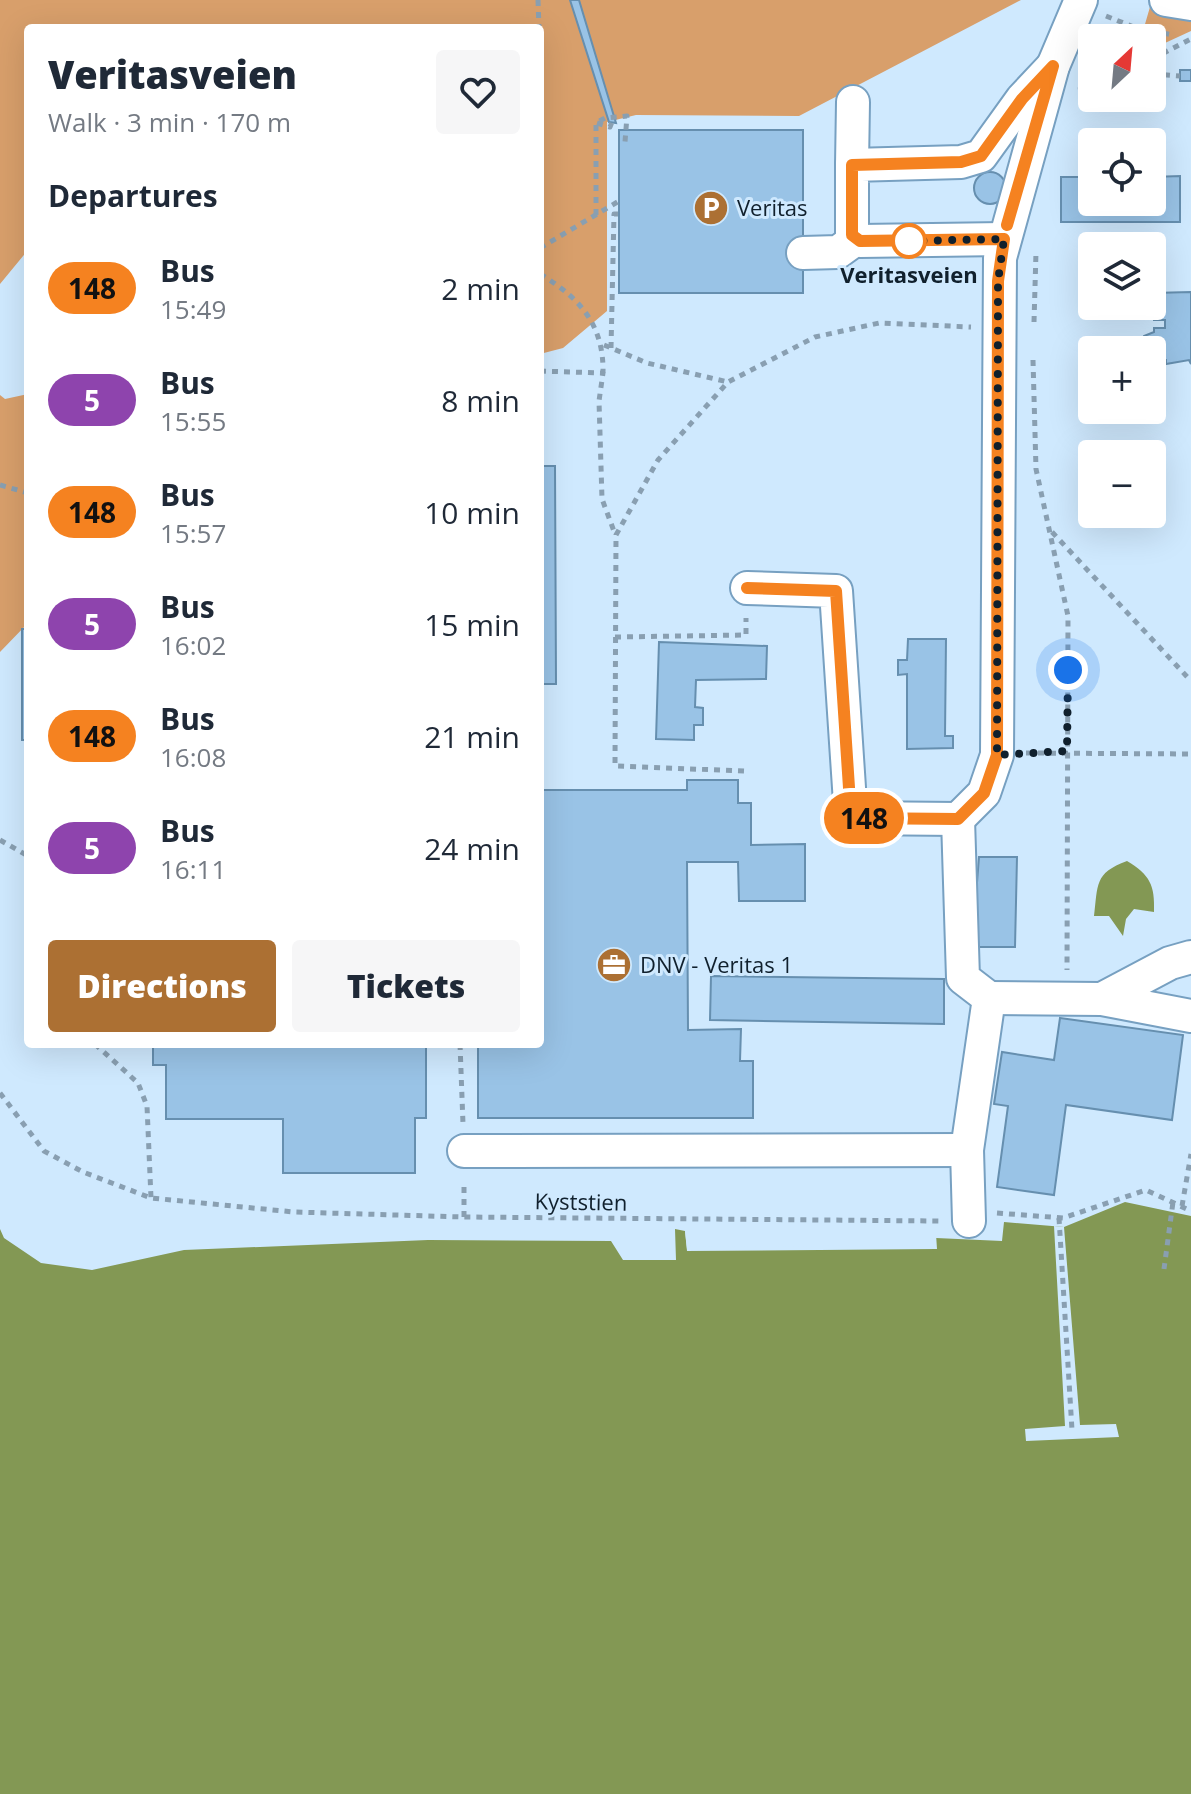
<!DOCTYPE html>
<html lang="en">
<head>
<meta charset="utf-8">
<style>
	body { margin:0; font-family:"Open Sans",sans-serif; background:#f6f6f7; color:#1f2937; height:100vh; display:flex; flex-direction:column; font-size:30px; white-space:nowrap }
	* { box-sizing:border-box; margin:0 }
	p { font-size:26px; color:#747a83 }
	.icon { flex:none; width:44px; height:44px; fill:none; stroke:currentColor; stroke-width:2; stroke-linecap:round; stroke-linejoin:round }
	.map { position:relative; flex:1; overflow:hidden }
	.sheet { position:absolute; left:24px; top:24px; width:520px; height:1024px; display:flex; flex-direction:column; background:#fff; border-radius:8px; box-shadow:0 8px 32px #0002 }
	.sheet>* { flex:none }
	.badge { padding:0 16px; border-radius:26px; font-size:28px; line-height:52px }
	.needle { width:52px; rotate:26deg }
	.tools { position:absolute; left:1078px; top:24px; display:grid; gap:16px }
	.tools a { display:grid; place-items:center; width:88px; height:88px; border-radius:8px; background:#fff; box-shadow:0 8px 32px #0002; font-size:40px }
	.you { position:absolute; width:40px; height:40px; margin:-20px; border:6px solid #fff; border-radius:50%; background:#1a73e8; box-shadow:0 0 0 12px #1a73e833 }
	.map>.badge { position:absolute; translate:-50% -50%; box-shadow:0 0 0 4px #fff }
	h2 { padding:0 24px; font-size:30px; line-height:72px }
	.round { display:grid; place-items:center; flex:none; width:84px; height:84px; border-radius:8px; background:#f6f6f7 }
	.overview { display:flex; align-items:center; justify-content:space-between; height:136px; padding:0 24px }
	h1 { font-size:38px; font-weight:800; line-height:60px }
	.action { display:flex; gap:16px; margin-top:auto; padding:16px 24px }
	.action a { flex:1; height:92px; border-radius:8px; background:#ac7033; color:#fff; font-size:32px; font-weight:800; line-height:92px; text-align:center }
	.action a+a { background:#f6f6f7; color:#1f2937 }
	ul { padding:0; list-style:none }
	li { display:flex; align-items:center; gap:24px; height:112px; padding:0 24px }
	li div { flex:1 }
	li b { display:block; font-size:30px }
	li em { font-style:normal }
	li .badge { min-width:88px; font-weight:700; text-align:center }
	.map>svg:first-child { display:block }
	.forest { fill:#d89f6b }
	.water { fill:#839854 }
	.pier { fill:#cfe9fe }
	.building { fill:#99c3e6; stroke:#668faf; stroke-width:2 }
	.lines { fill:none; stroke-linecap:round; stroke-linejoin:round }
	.minor-casing { stroke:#77a0c1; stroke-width:36 }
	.path { stroke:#899fb1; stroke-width:5; stroke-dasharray:6 6; stroke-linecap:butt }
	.minor { stroke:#fff; stroke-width:32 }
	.line-casing { stroke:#fff; stroke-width:18 }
	.line { stroke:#f58220; stroke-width:12 }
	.walk { stroke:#10202d; stroke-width:8; stroke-dasharray:0 14.4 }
	.stop-dot { fill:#fff; stroke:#f58220; stroke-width:4 }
	.labels { text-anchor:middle; stroke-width:6; stroke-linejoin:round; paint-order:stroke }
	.poi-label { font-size:22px; fill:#10202d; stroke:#cfe9fe; text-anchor:start }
	.stop-label { font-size:22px; font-weight:bold; fill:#10202d; stroke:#cfe9fe }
	.street-label { font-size:22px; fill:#10202d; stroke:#cfe9fe }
</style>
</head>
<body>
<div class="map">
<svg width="1191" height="1794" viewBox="0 0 1191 1794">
	<rect width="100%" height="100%" fill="#cfe9fe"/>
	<g class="forest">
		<path d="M0,0H1021L799,116L636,115L607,122V311L563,348L540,354V28H28V250L0,284Z"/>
		<path d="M1152,0H1191V31L1152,49V38H1141Z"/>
		<path d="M28,394V623L0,652V395L5,399Z"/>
	</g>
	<g class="water">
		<path d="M1127,861C1150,875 1155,885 1154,912L1134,909L1126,919L1123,936L1109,916H1094C1098,885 1094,873 1127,861Z"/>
		<path d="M1125,1202L1191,1216V1794H0V1229L4,1238L41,1263L92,1270L184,1250L428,1240L611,1241L623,1260H676L675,1229L685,1231L687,1251L936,1249V1238L1002,1241L1004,1222L1064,1227Z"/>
	</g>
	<g class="pier">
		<path d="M1054,1226L1064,1227L1080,1425L1116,1424L1119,1437L1026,1441L1025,1429L1065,1426Z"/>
		<path d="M685,1231H689L691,1247L932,1245L936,1234L937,1249H687Z"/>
	</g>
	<g class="building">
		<path d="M570,0H579L616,123L609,122Z"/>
		<rect x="1180" y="70" width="11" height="11"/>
		<rect x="619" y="130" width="184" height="163"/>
		<circle cx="990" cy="188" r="16"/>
		<path d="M1180,176V222H1061V177H1092V202H1152V177Z"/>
		<path d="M1191,292V364L1189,360L1166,364V360H1154L1152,350H1143L1141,345L1144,336L1154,332V328H1165V320H1154L1153,293Z"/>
		<path d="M540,411H543V466H555L556,684H540Z"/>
		<rect x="22" y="629" width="6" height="111"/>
		<path d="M908,639H946L945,736H953V748L907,749V674L898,675V660H907Z"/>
		<path d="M659,642L767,646L766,679L696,680L695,707L703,708V725H694V740L656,739Z"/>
		<path d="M687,780H738V803H751V845L805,844V901H739L738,862H687L688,1030L741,1029L740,1061H753V1118H478V1044H540V790H687Z"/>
		<path d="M979,857H1017L1015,947H972Z"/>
		<path d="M711,976L944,979V1024L710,1020Z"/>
		<path d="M1060,1018L1183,1035L1172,1120L1066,1105L1054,1195L997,1187L1008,1106L994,1104L1002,1052L1054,1060Z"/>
		<path d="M153,1044H426V1118H415V1173H283V1119H166V1065H153Z"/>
	</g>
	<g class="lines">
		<g class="minor-casing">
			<g id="minor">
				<path d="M1166,0L1191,4"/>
				<path d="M852,165L853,102"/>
				<path d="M1004,239L860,241L852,235V165L961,162L981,156L1022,99L1053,66"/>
				<path d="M803,253L838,252L856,239"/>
				<path d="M747,588L836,591L851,818L958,819L984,793L997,755L1000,258L1053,66L1081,0"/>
				<path d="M958,819L963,978L989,998L967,1150L969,1221"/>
				<path d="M989,998L1102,999L1191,1016"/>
				<path d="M1102,999L1170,963L1191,957"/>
				<path d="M464,1151L967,1150"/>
			</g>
		</g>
		<g class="path">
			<path d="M538,0L539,28"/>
			<path d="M1106,16L1136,28L1173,35"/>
			<path d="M1152,59L1191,39"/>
			<path d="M1152,74L1180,76"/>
			<path d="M540,85V139"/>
			<path d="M1078,90L1092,88"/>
			<path d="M597,123L610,127L612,122"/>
			<path d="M596,215V123L605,118L627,116L625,142"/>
			<path d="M540,248L619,201"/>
			<path d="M540,274C580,298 604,325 603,373"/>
			<path d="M1034,322L1036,252"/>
			<path d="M604,345L647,363L728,382"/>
			<path d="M611,348L614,214H619"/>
			<path d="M1033,360L1036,469L1068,616L1067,970"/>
			<path d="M540,371L603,373L599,401L602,499L615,534"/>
			<path d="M0,485L28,493"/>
			<path d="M1052,532L1191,681"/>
			<path d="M615,637L746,635V618"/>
			<path d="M1026,753L1191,754"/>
			<path d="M744,771L615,766L616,535L658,460L728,382L815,337L879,323L971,327"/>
			<path d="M0,840L28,856"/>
			<path d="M95,1044L138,1083L147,1106L151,1198"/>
			<path d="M460,1044L463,1124"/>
			<path d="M0,1093L44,1151L83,1172L151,1198L294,1212L464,1217L941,1221"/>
			<path d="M1182,1206L1191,1154"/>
			<path d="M997,1213L1063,1218L1146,1190L1191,1211"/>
			<path d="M464,1217V1182"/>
			<path d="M1059,1218L1072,1430"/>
			<path d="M1164,1269L1173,1202"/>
		</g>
		<use href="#minor" class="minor"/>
	</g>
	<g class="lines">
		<g class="line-casing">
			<path id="line" d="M747,588L836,591L851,818L958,819L984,793L997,755L998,281L1004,239L860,241L852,235V165L961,162L981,156L1022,99L1053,66L1007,225"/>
		</g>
		<use href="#line" class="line"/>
		<path class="walk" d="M909,241L1004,239L998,281L997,755L1067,751L1068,670"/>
	</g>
	<defs>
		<g id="parking-disc" transform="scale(1.8)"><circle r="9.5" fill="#ac7033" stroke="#cfe9fe"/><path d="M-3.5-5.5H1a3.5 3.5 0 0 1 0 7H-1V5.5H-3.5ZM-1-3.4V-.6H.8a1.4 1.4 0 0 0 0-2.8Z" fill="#fff"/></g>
		<g id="office-disc" transform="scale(1.8)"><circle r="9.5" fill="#ac7033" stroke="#cfe9fe"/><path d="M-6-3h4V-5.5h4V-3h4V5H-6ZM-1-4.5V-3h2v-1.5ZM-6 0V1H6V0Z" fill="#fff"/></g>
	</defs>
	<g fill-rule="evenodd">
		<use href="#parking-disc" x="711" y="208"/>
		<use href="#office-disc" x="614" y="965"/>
	</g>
	<circle class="stop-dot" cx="909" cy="241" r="16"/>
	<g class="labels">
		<g class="poi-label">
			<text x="737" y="216">Veritas</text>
			<text x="640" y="973">DNV - Veritas 1</text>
		</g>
		<g class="stop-label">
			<text x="909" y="283">Veritasveien</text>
		</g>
		<g class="street-label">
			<text transform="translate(581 1202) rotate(1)" y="8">Kyststien</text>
		</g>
	</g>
</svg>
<div class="tools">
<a><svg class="needle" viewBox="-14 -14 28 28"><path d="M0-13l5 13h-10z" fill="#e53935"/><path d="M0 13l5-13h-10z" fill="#747a83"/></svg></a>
<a><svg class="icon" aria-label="locate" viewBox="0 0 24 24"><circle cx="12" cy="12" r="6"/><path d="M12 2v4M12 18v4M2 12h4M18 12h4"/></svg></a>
<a><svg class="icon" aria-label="layers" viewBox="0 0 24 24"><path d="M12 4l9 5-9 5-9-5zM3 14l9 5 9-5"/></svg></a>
<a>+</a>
<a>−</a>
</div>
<div class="you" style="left:1068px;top:670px"></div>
<b class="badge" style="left:864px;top:818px;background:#f58220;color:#111">148</b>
<section class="sheet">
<div class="overview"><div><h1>Veritasveien</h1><p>Walk · 3 min · 170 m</p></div><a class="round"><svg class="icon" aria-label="heart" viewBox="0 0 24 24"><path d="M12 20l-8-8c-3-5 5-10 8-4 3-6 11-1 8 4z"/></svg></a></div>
<h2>Departures</h2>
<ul>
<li><span class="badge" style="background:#f58220;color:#111">148</span><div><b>Bus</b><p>15:49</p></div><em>2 min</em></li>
<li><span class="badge" style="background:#8e44ad;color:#fff">5</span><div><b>Bus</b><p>15:55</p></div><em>8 min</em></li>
<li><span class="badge" style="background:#f58220;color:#111">148</span><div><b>Bus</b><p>15:57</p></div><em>10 min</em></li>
<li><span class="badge" style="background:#8e44ad;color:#fff">5</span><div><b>Bus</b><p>16:02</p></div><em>15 min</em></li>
<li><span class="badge" style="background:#f58220;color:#111">148</span><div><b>Bus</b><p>16:08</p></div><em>21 min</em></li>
<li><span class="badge" style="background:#8e44ad;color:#fff">5</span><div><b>Bus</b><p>16:11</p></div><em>24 min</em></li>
</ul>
<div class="action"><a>Directions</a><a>Tickets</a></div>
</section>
</div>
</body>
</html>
